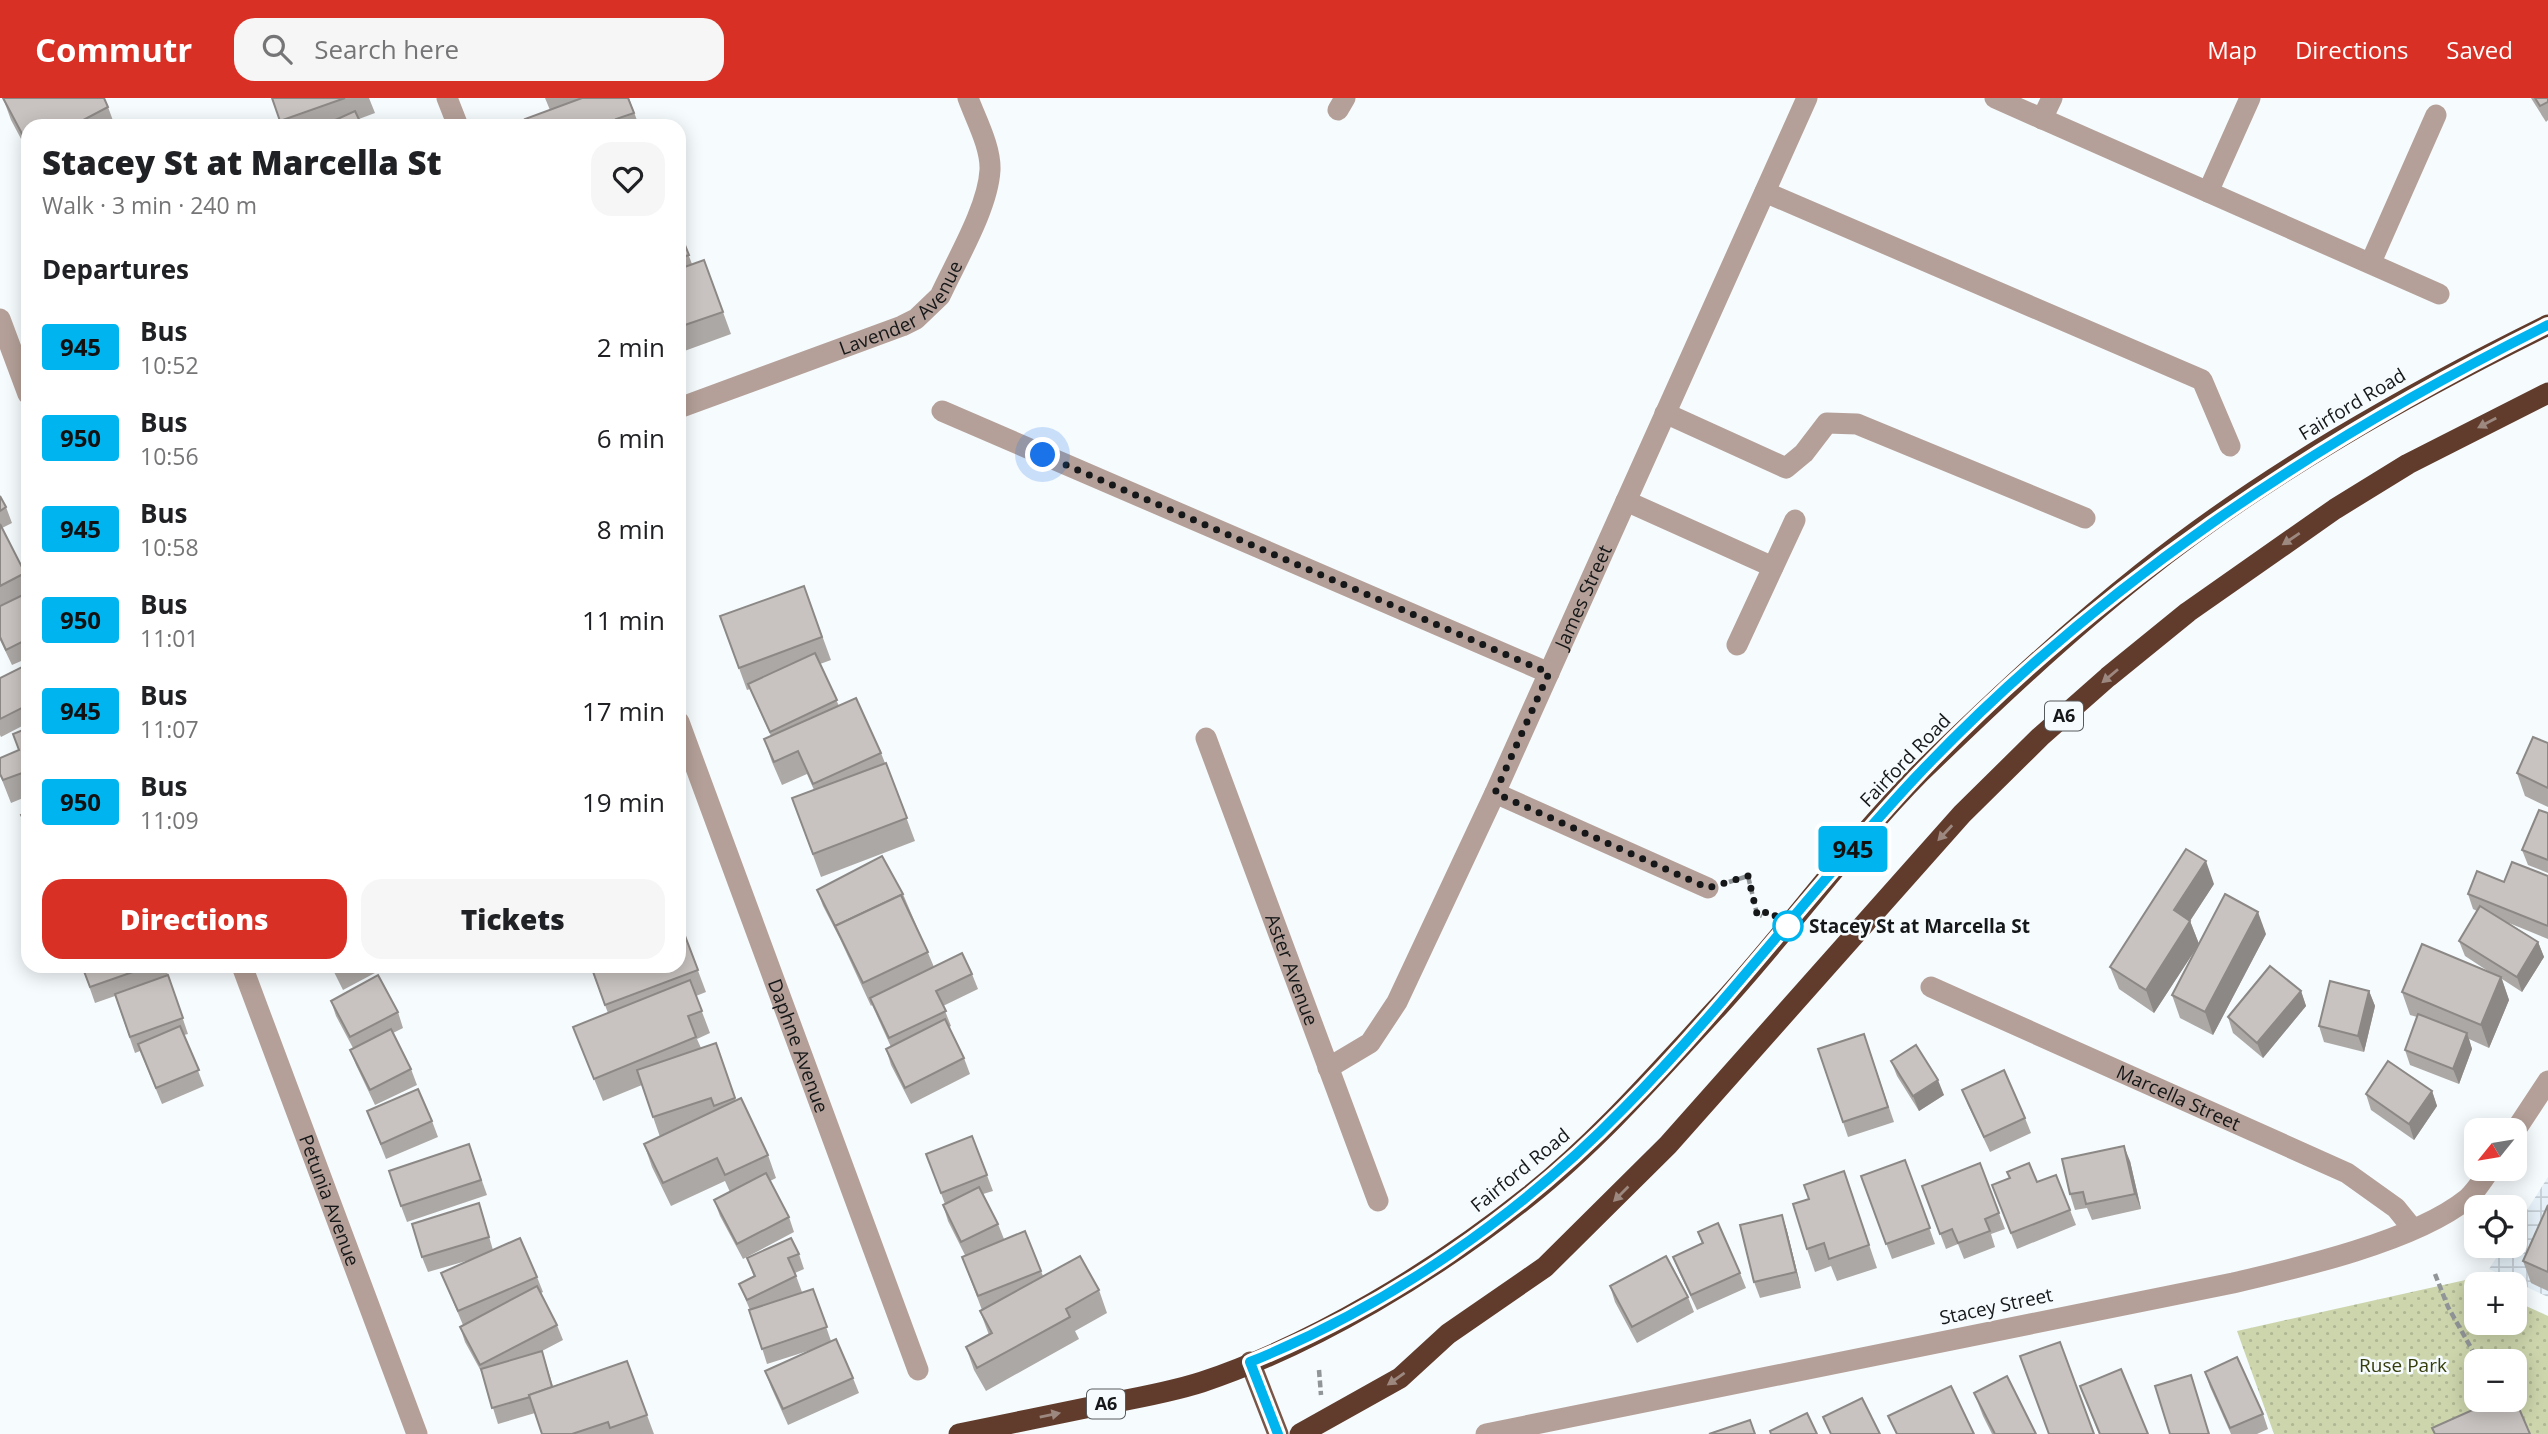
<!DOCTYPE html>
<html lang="en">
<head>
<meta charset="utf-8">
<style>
	body { margin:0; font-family:"Open Sans",sans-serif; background:#f6f6f6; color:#202124; height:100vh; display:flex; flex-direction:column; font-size:26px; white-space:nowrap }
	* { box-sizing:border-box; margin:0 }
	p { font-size:23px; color:#757577 }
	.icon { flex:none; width:38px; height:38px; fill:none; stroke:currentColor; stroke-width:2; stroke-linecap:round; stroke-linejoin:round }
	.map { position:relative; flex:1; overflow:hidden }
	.drawer { position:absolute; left:21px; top:21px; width:665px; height:854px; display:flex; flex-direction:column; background:#fff; border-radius:21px; box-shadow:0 4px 18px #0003 }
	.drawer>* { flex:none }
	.badge { padding:0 14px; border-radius:5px; font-size:24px; line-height:46px }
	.needle { width:46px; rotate:240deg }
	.buttons { position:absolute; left:2464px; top:1020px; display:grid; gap:14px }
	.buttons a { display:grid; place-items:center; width:63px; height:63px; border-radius:14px; background:#fff; box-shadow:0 4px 18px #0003; font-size:35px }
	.you { position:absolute; width:35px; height:35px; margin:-18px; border:5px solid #fff; border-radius:50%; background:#1a73e8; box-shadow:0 0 0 10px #1a73e833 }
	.map>.badge { position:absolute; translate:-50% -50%; box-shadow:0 0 0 4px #fff }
	h2 { padding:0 21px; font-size:26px; line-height:63px }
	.round { display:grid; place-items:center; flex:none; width:74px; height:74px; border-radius:21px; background:#f6f6f6 }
	.head { display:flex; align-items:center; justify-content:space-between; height:119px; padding:0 21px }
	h1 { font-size:33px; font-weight:800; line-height:52px }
	.action { display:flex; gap:14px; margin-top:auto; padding:14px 21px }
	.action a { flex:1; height:80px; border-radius:21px; background:#d93025; color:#fff; font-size:28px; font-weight:800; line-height:80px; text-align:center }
	.action a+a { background:#f6f6f6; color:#202124 }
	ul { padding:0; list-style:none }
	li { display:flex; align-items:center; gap:21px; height:91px; padding:0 21px }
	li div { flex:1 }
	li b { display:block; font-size:26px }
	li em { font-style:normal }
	li .badge { min-width:77px; font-weight:700; text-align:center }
	header { display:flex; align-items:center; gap:42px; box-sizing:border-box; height:98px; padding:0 35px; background:#d93025; color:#fff }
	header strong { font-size:33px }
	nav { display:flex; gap:38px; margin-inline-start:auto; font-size:24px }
	.search { width:490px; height:63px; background:#f6f6f6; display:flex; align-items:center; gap:18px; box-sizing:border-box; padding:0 24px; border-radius:21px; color:#757577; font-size:26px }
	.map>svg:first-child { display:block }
	.industrial { fill:url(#industrial-grid) }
	.green { fill:url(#green-dots); fill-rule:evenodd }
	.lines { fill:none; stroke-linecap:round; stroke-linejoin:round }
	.path { stroke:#929597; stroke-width:4.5; stroke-dasharray:7 3.5; stroke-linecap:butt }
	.minor { stroke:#b4a098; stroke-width:21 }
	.major { stroke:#785648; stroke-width:21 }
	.highway { stroke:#613c2c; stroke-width:21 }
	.wall { fill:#aca8a5 }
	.shaded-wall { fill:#8c8886 }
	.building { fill:#c8c3c0; stroke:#8c8886; stroke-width:2 }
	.oneway { fill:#9d8880 }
	.line-casing { stroke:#fff; stroke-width:16 }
	.line { stroke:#00b5ef; stroke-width:10 }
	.walk { stroke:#151718; stroke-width:7; stroke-dasharray:0 12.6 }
	.stop-dot { fill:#fff; stroke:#00b5ef; stroke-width:3.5 }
	.labels { text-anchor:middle; stroke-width:5; stroke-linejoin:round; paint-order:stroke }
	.shield { fill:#f6fbfe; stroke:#585b5d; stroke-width:2 }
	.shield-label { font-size:18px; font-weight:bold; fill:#151718 }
	.street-label { font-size:19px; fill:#151718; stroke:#f6fbfe }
	.stop-label { font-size:19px; font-weight:bold; fill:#151718; stroke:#f6fbfe; text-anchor:start }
	.park-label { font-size:19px; fill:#353d0b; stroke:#f6fbfe }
</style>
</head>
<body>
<header>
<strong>Commutr</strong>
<div class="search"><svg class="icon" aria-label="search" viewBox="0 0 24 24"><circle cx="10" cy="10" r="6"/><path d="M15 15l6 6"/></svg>Search here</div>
<nav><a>Map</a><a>Directions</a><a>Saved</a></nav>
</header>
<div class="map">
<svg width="2548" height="1336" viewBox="0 0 2548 1336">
	<defs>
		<pattern id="industrial-grid" width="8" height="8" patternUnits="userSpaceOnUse" patternTransform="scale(1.75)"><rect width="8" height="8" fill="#e5f0f8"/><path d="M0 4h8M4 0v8" fill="none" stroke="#c4cdd4"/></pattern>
		<pattern id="green-dots" width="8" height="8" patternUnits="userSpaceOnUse" patternTransform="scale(1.75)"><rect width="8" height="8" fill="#ccd5ac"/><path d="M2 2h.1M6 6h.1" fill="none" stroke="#aeb693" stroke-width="1.8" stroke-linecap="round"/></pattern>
	</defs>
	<rect width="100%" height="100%" fill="#f6fbfe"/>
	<path class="industrial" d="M2548,1079V1199L2489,1171L2504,1148H2515V1131Z"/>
	<path class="green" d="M2470,1181L2480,1186H2476V1225H2515V1203L2548,1218V1336H2274L2237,1233ZM2476,1264H2515V1302H2476Z"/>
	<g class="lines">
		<g class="path">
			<path d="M1729,784L1748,778L1757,816L1762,818"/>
			<path d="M2435,1176L2448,1209L2479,1264"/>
			<path d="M1319,1272L1321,1297"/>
		</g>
		<g class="minor">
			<path d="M447,0L458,28"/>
			<path d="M1995,0L2439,196"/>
			<path d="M1338,12L1345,0"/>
			<path d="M2042,21L2052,0"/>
			<path d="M1765,94L2202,282L2230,348"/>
			<path d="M2208,94L2250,0"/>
			<path d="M2371,164L2436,17"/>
			<path d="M0,221L28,296"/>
			<path id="s1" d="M679,310L902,228L916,221L940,198C956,163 988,110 990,72C991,49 976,22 968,0"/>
			<path d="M942,313L1549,575"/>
			<path d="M1665,315L1786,370L1804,355L1827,325L1857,326L2085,420"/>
			<path d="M1626,403L1773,469"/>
			<path d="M1737,547L1795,422"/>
			<path id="s2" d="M679,624L918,1272"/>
			<path id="s3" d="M1206,640L1378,1103"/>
			<path d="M1495,695L1708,790"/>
			<path id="s4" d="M242,868L417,1336"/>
			<path id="s5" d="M1931,889L2347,1075L2396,1110L2413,1131"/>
			<path id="s6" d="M1328,970L1370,945L1397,904L1495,695L1807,0"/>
			<path d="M2515,1033L2548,983"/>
			<path d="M1486,1336L2233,1185C2298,1170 2415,1143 2467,1101C2476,1093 2483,1082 2490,1071"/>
		</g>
		<path class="major" d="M1250,1264L1278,1336"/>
		<g class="highway">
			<path d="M959,1336C1008,1326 1056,1316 1105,1306C1137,1300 1171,1294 1202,1284C1313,1247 1437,1172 1529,1098C1599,1042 1658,974 1719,908C1788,833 1848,748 1920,675C1991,606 2064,537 2142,475C2266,376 2406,297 2548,227"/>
			<path d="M1300,1336L1400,1280L1448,1236L1545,1169L1668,1047L1962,716L2040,639L2108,579L2188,514L2335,411L2408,366L2548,295"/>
		</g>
	</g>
	<g class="wall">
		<path d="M3,0L108,9L115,28H28V54L11,22Z"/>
		<path d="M272,0H369L375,15L359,21L362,28H282Z"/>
		<path d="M545,0H629L639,28H527L550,12Z"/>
		<path d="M2531,0H2548V22L2546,24Z"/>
		<path d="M679,132L692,166L704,162L731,236L679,255Z"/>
		<path d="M0,398L6,409L12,425L2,430L25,475L28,483V560L12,567L0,542Z"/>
		<path d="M804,488L831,562L820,566L839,608L881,655L885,665H886L915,743L821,779L792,700L814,692L807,676L782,687L772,664L764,641L771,638L750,591L747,592L720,518Z"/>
		<path d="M28,566V625L1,639L0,637V580Z"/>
		<path d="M28,630V698L11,705L0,677V660L19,652L13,636Z"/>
		<path d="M2548,645V709L2525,698L2517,675Z"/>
		<path d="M2548,715V775L2528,767L2522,752Z"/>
		<path d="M2548,778V841L2509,825L2538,844L2544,859L2522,894L2502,881L2509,902L2489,950L2469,941L2472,951L2459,986L2410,967L2405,952L2417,919L2410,917L2402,894L2491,875L2465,858L2459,843L2477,813L2473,811L2468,796L2504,784Z"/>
		<path d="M2214,786L2190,823L2199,846L2154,915L2119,891L2110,869Z"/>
		<path d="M817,792L903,796L934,869L972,876L978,891L943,908L951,928L949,929L964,960L970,976L911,1006L891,967L886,951L891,949L872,907L871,908L840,841L823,808Z"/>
		<path d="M679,822L706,894L696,898L710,935L697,941L701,950L716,945L736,1003L768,1057L776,1080L770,1083L789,1119L794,1134L743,1161L720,1118L714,1102L730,1094L725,1083L671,1108L652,1069L644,1046L660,1039L642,987L603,1003L573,929L608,915L590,868Z"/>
		<path d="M2266,836L2213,937L2180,920L2172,897Z"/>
		<path d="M82,868H165L188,936L184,937L204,988L162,1006L140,953L135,955L115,898L95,905Z"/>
		<path d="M331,868H388L343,892Z"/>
		<path d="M2301,893L2306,908L2263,960L2233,935L2228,919Z"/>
		<path d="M2369,893L2375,908L2364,954L2324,944L2319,928Z"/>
		<path d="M331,903L398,914L403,930L393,935L411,971L417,987L375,1007L356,967L350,952L353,950L336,918Z"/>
		<path d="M1864,936L1894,1024L1848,1039L1818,951Z"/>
		<path d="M1891,963L1944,997L1919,1013L1897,978Z"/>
		<path d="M1962,992L2025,1020L2031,1035L1990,1054L1968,1007Z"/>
		<path d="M2432,993L2437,1008L2414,1042L2371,1012L2366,996Z"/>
		<path d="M367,1013L432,1023L438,1039L386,1061Z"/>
		<path d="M972,1038L993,1093L983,1096L998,1126L1004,1141L998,1144L1025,1133L1043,1178L1099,1192L1107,1215L1075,1233L1079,1241L986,1293L974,1272L966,1249L989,1237L980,1213L982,1212L962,1159L965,1157L948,1123L943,1107L945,1106L926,1056Z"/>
		<path d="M469,1046L487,1097L407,1124L401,1108Z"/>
		<path d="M1905,1062L1935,1146L1892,1161L1861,1078Z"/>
		<path d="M2130,1063L2141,1111L2092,1122L2087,1110L2075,1112L2070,1096Z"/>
		<path d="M1980,1065L2005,1131L1991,1136L1995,1149L1964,1161L1958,1146L1946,1151L1922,1088Z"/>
		<path d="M1844,1073L1877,1170L1837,1183L1831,1168L1815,1174L1807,1151L1809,1101Z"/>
		<path d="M2037,1084L2070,1112L2076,1127L2017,1151L1992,1087Z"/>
		<path d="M479,1105L493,1152L537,1179L543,1194L541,1195L557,1227L563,1242L542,1253L553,1288L627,1263L654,1336H542L535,1315L498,1326L482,1275L465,1244L460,1229L463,1227L441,1175L473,1161L428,1174L422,1159Z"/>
		<path d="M2548,1107V1193L2531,1185L2523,1163Z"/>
		<path d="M1782,1117L1787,1133L1801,1190L1760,1200L1754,1184Z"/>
		<path d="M1698,1134L1740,1175L1746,1190L1697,1212L1679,1174L1673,1159L1702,1145Z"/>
		<path d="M799,1156L804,1171L795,1175L802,1194L795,1197L813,1191L831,1243L853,1280L859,1295L788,1327L771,1289L765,1273L814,1251L767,1266L750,1212L739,1186L754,1179L747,1160Z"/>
		<path d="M1610,1188L1688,1199L1694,1214L1637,1245L1615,1204Z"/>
		<path d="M2205,1274L2263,1316L2268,1331L2257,1336H2231L2210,1289Z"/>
		<path d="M2080,1288L2148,1336H2099Z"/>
		<path d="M1974,1295L2036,1336H1992L1983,1318Z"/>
	</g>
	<g class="shaded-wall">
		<path d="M2206,763L2214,786L2182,835L2174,812Z"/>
		<path d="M2258,814L2266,836L2213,937L2205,914Z"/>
		<path d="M2190,823L2199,846L2154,915L2146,892Z"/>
		<path d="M2538,844L2544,859L2522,894L2517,879Z"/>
		<path d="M2501,879L2509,902L2489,950L2481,927Z"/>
		<path d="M2301,893L2306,908L2263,960L2257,945Z"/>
		<path d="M2369,893L2375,908L2364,954L2358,938Z"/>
		<path d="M2467,935L2472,951L2459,986L2453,971Z"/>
		<path d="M1938,982L1944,997L1919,1013L1913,998Z"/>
		<path d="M2432,993L2437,1008L2414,1042L2409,1026Z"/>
		<path d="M2124,1048L2130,1063L2141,1111L2135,1096Z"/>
		<path d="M1782,1117L1787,1133L1801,1190L1796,1174Z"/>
	</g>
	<g class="building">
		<path d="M3,0H104L108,9L72,28H28V47Z"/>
		<path d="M272,0H345L280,23Z"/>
		<path d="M582,0H628L634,15L616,21L619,28H528L525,21Z"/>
		<path d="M2535,0H2548V4L2540,8Z"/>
		<path d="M355,13L362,28H322Z"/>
		<path d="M679,132L689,157L679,160Z"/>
		<path d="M704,162L723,214L679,229V171Z"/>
		<path d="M0,398L6,409L0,413Z"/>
		<path d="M0,426L25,475L0,488Z"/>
		<path d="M804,488L822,539L739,570L720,518Z"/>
		<path d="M27,495L28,498V541L6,552L0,539V508Z"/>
		<path d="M815,555L837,602L770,634L748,586Z"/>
		<path d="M28,566V607L0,621V580Z"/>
		<path d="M856,600L881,655L813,686L798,653L774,664L764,641Z"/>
		<path d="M28,630V690L22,675L3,682L0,676V660L19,652L13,636Z"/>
		<path d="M2533,639L2548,645V690L2517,675Z"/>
		<path d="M886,665L907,720L813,756L792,700Z"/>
		<path d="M2539,712L2548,715V762L2522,752Z"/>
		<path d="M28,713V730L21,717Z"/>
		<path d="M2186,751L2206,763L2174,812L2190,823L2146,892L2110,869Z"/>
		<path d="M882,758L903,796L835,828L817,792Z"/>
		<path d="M2512,764L2548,778V828L2468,796L2477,773L2504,784Z"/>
		<path d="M2225,796L2258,814L2205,914L2172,897Z"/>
		<path d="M901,797L928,854L863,885L835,828Z"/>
		<path d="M2480,808L2538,844L2517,879L2459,843Z"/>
		<path d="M679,822L698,872L605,907L591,868H679Z"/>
		<path d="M2422,846L2501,879L2481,927L2402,894Z"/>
		<path d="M962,855L972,876L936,893L946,913L889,940L870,900Z"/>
		<path d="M82,868H150L90,889Z"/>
		<path d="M2270,868L2301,893L2257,945L2228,919Z"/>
		<path d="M168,877L183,920L130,939L115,896Z"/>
		<path d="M378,877L398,914L350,939L331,903Z"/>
		<path d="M690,882L702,913L688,918L696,939L594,981L573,929Z"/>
		<path d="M2330,883L2369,893L2358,938L2319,928Z"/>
		<path d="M2418,916L2467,935L2453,971L2405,952Z"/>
		<path d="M945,921L964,960L905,990L886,951Z"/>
		<path d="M180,928L199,972L156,990L138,946Z"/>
		<path d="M391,931L411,971L370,992L350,952Z"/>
		<path d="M1864,936L1888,1009L1843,1024L1818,951Z"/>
		<path d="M716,945L735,1000L714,1008L711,1000L653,1019L637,972Z"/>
		<path d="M1916,947L1938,982L1913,998L1891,963Z"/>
		<path d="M2388,963L2432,993L2409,1026L2366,996Z"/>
		<path d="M2004,972L2025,1020L1984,1039L1962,992Z"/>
		<path d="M418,991L432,1023L381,1046L367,1013Z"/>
		<path d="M741,1000L768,1057L725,1077L717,1060L663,1085L644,1046Z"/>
		<path d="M972,1038L987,1077L941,1095L926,1056Z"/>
		<path d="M469,1046L481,1082L401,1108L389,1073Z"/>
		<path d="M2124,1048L2135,1096L2086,1106L2083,1094L2070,1096L2062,1061Z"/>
		<path d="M1905,1062L1930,1130L1886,1146L1861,1078Z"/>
		<path d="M1980,1065L1999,1115L1985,1121L1990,1133L1958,1145L1952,1131L1940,1136L1922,1088Z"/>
		<path d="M2029,1065L2037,1084L2056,1077L2070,1112L2011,1135L1992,1087L2010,1080L2007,1074Z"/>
		<path d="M1844,1073L1869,1147L1829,1161L1824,1145L1807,1151L1793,1106L1809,1101L1804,1087Z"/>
		<path d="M766,1075L789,1119L737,1146L714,1102Z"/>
		<path d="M979,1089L998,1126L961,1144L943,1107Z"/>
		<path d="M479,1105L489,1139L422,1159L412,1126Z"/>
		<path d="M2548,1107V1174L2523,1163Z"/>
		<path d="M1782,1117L1796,1174L1754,1184L1740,1127Z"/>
		<path d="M1718,1125L1740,1175L1691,1197L1673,1159L1703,1145L1698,1134Z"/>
		<path d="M1025,1133L1041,1173L978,1198L962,1159Z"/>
		<path d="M520,1140L537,1179L458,1213L441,1175Z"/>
		<path d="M791,1140L799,1156L788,1160L796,1178L747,1202L739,1186L755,1178L747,1160Z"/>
		<path d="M1080,1158L1099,1192L1066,1211L1070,1219L977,1270L966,1249L992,1235L980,1213Z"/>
		<path d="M1666,1158L1688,1199L1632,1229L1610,1188Z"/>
		<path d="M537,1188L557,1227L480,1267L460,1229Z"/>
		<path d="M813,1191L827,1229L762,1251L749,1212Z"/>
		<path d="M836,1241L853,1280L783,1311L765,1273Z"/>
		<path d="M2060,1244L2094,1336H2049L2020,1258Z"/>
		<path d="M542,1253L552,1289L529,1297L530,1299L492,1310L481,1271Z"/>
		<path d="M2237,1259L2263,1316L2230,1330L2205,1274Z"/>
		<path d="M627,1263L647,1317L610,1330L608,1324L572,1336H542L529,1297Z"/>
		<path d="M2121,1271L2148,1336H2100L2080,1288Z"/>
		<path d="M2191,1277L2209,1336H2170L2155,1288Z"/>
		<path d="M2007,1278L2036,1336H1995L1974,1295Z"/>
		<path d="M1951,1288L1974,1336H1897L1888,1318Z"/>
		<path d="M1862,1300L1880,1336H1831L1823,1319Z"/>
		<path d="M2515,1301L2530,1336H2435L2432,1330L2495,1302Z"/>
		<path d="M1807,1315L1817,1336H1771L1770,1333Z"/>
		<path d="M1750,1322L1755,1336H1709Z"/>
	</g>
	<defs><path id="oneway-solid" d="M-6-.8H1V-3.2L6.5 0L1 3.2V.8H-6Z" transform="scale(1.75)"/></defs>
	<g class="oneway">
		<use href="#oneway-solid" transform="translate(2487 325) rotate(152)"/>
		<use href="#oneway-solid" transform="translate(2291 441) rotate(146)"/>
		<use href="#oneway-solid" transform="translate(2110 578) rotate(140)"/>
		<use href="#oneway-solid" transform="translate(1945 735) rotate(133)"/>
		<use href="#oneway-solid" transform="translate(1621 1096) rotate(135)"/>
		<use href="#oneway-solid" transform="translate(1396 1281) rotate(145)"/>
		<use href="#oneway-solid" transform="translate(1050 1317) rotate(-12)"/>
	</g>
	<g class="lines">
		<g class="line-casing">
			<path id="line" d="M1278,1336L1250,1264C1389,1208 1520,1117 1624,1010C1727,906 1814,788 1914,681C2095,489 2313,344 2548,227"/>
		</g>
		<use href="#line" class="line"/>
		<path class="walk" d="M1043,357L1549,575L1495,695L1708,790L1748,778L1757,816L1761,819L1768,812L1788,828"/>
	</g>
	<circle class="stop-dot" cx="1788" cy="828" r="14"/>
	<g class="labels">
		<g class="shield">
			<rect x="2045" y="603.5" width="38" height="29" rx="5"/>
			<rect x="1087" y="1291.5" width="38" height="29" rx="5"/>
		</g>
		<g class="shield-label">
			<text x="2064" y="624">A6</text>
			<text x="1106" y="1312">A6</text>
		</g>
		<g class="street-label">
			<text dy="7" stroke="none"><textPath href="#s1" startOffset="248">Lavender Avenue</textPath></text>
			<text transform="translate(2352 306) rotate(-31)" y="7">Fairford Road</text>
			<text dy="7" stroke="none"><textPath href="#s6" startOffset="544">James Street</textPath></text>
			<text transform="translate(1905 662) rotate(-46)" y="7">Fairford Road</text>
			<text dy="7" stroke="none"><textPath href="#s3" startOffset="247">Aster Avenue</textPath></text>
			<text dy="7" stroke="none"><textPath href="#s2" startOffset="345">Daphne Avenue</textPath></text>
			<text dy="7" stroke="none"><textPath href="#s5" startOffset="271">Marcella Street</textPath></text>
			<text transform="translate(1520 1072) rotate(-39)" y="7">Fairford Road</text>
			<text dy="7" stroke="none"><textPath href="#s4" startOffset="250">Petunia Avenue</textPath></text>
			<text transform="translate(1996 1208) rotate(-12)" y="7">Stacey Street</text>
		</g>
		<g class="stop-label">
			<text x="1809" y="835">Stacey St at Marcella St</text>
		</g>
		<g class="park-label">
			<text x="2403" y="1274">Ruse Park</text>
		</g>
	</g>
</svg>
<div class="buttons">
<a><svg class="needle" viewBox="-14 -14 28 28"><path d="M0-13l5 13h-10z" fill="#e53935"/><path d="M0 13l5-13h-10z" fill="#757577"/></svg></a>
<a><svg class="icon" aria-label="locate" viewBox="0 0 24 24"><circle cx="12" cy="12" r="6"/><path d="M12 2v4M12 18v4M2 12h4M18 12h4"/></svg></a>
<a>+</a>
<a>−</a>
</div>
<div class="you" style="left:1043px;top:357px"></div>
<b class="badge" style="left:1853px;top:751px;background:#00b5ef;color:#111">945</b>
<section class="drawer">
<div class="head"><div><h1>Stacey St at Marcella St</h1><p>Walk · 3 min · 240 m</p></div><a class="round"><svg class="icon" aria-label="heart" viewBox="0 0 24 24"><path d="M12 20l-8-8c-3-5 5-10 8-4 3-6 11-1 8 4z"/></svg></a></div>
<h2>Departures</h2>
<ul>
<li><span class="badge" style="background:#00b5ef;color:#111">945</span><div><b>Bus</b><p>10:52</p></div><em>2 min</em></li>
<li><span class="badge" style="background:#00b5ef;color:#111">950</span><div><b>Bus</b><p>10:56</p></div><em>6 min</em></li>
<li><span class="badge" style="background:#00b5ef;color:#111">945</span><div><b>Bus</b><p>10:58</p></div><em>8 min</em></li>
<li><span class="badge" style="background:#00b5ef;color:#111">950</span><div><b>Bus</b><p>11:01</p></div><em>11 min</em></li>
<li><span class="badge" style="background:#00b5ef;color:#111">945</span><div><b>Bus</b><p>11:07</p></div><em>17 min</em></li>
<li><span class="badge" style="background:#00b5ef;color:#111">950</span><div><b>Bus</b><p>11:09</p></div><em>19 min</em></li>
</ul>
<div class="action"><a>Directions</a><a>Tickets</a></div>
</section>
</div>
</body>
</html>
